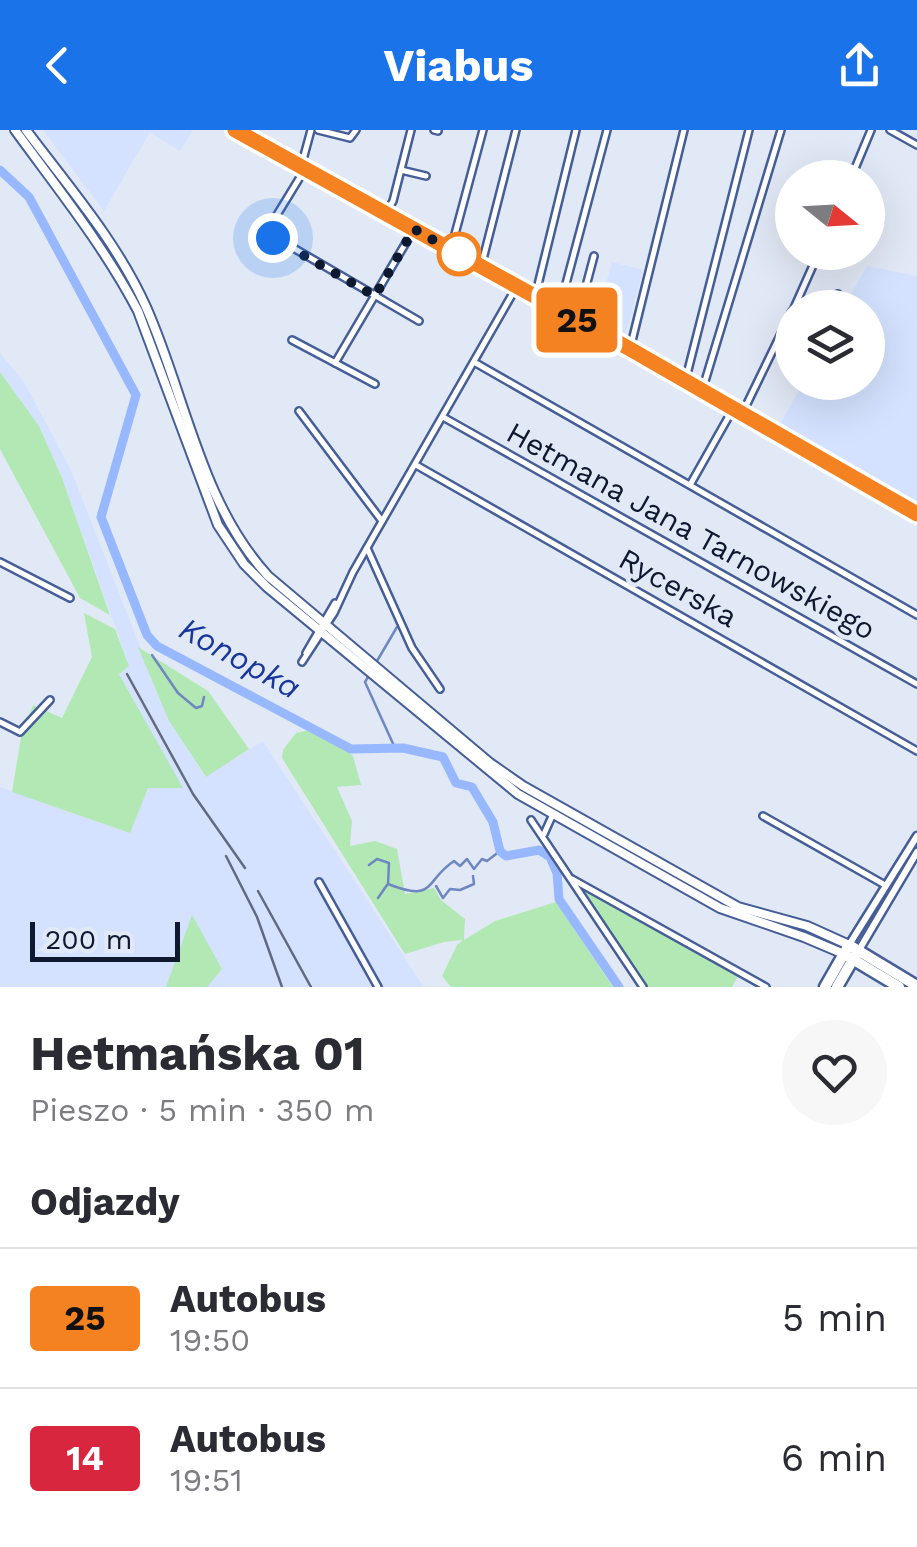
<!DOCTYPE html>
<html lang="pl">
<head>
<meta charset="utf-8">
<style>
	body { margin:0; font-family:"Work Sans",sans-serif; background:#f7f7f7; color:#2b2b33; height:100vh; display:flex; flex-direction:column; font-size:38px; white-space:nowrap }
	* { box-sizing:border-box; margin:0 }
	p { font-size:32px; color:#7c7c81 }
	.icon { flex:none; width:55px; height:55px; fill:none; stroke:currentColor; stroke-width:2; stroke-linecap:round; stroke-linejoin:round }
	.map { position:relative; height:857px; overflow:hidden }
	.details { display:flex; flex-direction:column; background:#fff; flex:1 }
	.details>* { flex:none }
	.badge { padding:0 20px; border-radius:8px; font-size:35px; line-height:65px }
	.needle { width:65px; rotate:108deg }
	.controls { position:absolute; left:775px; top:30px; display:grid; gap:20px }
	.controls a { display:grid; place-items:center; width:110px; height:110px; border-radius:50%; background:#fff; box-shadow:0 10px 40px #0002; font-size:50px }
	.scale { position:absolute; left:30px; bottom:25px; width:150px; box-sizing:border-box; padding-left:10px; border:5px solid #0e182f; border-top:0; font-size:28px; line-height:35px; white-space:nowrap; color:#0e182f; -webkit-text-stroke:8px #e2e9f6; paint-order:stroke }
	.you { position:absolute; width:50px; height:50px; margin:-25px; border:8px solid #fff; border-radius:50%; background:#1a73e8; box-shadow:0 0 0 15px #1a73e833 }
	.map>.badge { position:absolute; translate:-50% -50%; box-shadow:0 0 0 5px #fff }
	h2 { padding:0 30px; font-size:38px; line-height:90px }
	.round { display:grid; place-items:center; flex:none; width:105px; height:105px; border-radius:52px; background:#f7f7f7 }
	.overview { display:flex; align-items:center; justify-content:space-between; height:170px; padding:0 30px }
	h1 { font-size:48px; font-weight:700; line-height:75px }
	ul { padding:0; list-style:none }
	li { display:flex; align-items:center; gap:30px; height:140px; padding:0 30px; border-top:2px solid #e1e1e2 }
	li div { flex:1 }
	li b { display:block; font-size:38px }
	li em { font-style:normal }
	li .badge { min-width:110px; font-weight:700; text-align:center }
	header { display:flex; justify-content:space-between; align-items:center; height:130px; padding:0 30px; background:#1a73e8; color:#fff; font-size:45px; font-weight:700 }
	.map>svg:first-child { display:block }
	.built { fill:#d4e2ff }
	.green { fill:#b2e8b4 }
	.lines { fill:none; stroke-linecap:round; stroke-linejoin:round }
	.stream { stroke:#6e87c1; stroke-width:2.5 }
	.river { stroke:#97b7ff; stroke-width:9 }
	.minor-casing { stroke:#465e97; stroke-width:10 }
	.tertiary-casing { stroke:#465e97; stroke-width:11 }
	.secondary-casing { stroke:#465e97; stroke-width:12 }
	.primary-casing { stroke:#465e97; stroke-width:15 }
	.minor { stroke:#fff; stroke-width:5 }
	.tertiary { stroke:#fff; stroke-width:6 }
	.secondary { stroke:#fff; stroke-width:8 }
	.primary { stroke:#fff; stroke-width:10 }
	.rail { stroke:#626b7e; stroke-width:2.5 }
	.line-casing { stroke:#fff; stroke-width:22 }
	.line { stroke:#f58220; stroke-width:15 }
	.walk { stroke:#0e182f; stroke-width:10; stroke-dasharray:0 18 }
	.stop-dot { fill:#fff; stroke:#f58220; stroke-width:5 }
	.labels { text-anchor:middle; stroke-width:9; stroke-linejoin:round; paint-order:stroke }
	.street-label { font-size:30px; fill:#0e182f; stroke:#e2e9f6 }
	.water-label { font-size:32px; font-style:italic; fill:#19379b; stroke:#e2e9f6 }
</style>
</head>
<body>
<header><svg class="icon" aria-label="back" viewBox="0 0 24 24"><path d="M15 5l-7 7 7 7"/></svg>Viabus<svg class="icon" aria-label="share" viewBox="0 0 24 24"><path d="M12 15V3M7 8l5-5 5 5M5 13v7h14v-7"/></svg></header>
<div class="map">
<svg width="917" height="857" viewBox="0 0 917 857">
	<rect width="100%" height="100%" fill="#e2e9f6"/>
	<g class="built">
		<path d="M43,0H193L180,21L150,2L104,81Z"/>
		<path d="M612,132L643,140L625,206L594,198Z"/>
		<path d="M867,136L917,146V377L814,319L810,314L805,315L777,299L803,253L868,252V178L844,177Z"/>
		<path d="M0,223L24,252L71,340L169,591L205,647L263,611L424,857H0V657L129,703L148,658H182L119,543L129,535L62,348L39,296L0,242Z"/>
	</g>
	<g class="green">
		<path d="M0,242L39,296L62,348L110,485L80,468L0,319Z"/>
		<path d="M84,483L115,499L129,536L119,544L183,658H148L130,703L12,662L21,607L33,575L62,588L92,527Z"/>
		<path d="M138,517L208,561L249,619L206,647L169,591Z"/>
		<path d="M319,598L353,626L361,655L337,657L352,691L350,716L375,711L397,719L405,764L434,758L441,770L465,789L464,810L495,791L556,772L613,857H451L442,846L457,815L463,810L444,812L405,824L282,628L283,620L296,603Z"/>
		<path d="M582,759L738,846L732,857H647Z"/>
		<path d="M192,785L222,839L207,857H166Z"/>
	</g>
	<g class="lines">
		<g class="stream">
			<path d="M152,525L178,563L196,578L202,576L204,567"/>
			<path d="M377,531L397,497"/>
			<path d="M368,547L365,552L395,618"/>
			<path d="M369,735L377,729L389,733L388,754C436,773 424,751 454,731L460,736L467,729L474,739L482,729L487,731L500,721"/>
			<path d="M436,756L443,768L450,759L460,760L474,754L473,746"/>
			<path d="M378,768L387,755"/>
		</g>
		<path class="river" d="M0,40L29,67L136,265L101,387L147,505L157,516L351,619L403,618L443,627L456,653L472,657L493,692L500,721L506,726L539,720L550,727L557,743L559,769L619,857"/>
		<g class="minor-casing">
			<g id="minor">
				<path d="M318,0L350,8L356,0"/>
				<path d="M434,0L438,1"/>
				<path d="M890,0L917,15"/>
				<path d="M301,37L311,0"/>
				<path d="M305,39L272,93L271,105L419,191"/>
				<path d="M401,40L426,46"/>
				<path d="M851,48L871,0"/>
				<path d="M386,83L393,71L411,0"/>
				<path d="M451,119L483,0"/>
				<path d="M481,137L516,0"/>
				<path d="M535,167L576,0"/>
				<path d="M794,178L819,122"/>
				<path d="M829,178L838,164"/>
				<path d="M559,180L607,0"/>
				<path d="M577,190L594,126"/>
				<path d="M783,201L792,206"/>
				<path d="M292,210L375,254"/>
				<path d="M630,219L684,0"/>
				<path d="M474,232L917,485"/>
				<path d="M335,233L414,99"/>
				<path d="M685,252L749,0"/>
				<path d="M702,261L781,0"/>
				<path d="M299,281L382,391"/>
				<path d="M742,284L792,181"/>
				<path d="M443,287L917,554"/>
				<path d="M416,335L917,621"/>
				<path d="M690,355L733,279"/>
				<path d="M367,418L412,518L440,559"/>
				<path d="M0,432L70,468"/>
				<path d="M306,523L335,473"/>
				<path d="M302,532L334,483L353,442L517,156"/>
				<path d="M0,592L20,602L50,570"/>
				<path d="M763,686L885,755"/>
				<path d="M531,690L643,857"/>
				<path d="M544,704L553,684"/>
				<path d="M572,749L766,857"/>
				<path d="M319,752L378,857"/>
			</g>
		</g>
		<g class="tertiary-casing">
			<g id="tertiary">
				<path d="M235,0L630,219L917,385"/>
				<path d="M849,815L917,706"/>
				<path d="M859,820L917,722"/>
			</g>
		</g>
		<g class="secondary-casing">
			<g id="secondary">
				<path d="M15,0C58,59 104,116 138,181L218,395L244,434L267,457L518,664L720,778L804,807L844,824"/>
				<path d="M26,0C68,56 117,112 146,177C186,267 200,372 268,446L490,633L523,656L738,777L807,796L849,815"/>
			</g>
		</g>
		<g class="primary-casing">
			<g id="primary">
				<path d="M844,824L899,857"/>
				<path d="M825,857L849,815L917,856"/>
				<path d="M837,857L855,826"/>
			</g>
		</g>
		<use href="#minor" class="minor"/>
		<use href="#tertiary" class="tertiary"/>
		<use href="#secondary" class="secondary"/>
		<use href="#primary" class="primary"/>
		<g class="rail">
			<path d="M127,544L193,664L245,738"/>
			<path d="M226,726L257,787L282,857"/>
			<path d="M258,761L311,857"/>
		</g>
	</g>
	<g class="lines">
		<g class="line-casing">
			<path id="line" d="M235,0L630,219L917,384"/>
		</g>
		<use href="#line" class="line"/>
		<path class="walk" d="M273,108L375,166L414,99L465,128L459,124"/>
	</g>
	<circle class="stop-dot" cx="459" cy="124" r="20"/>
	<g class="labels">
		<g class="street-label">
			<text transform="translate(691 401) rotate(29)" y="10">Hetmana Jana Tarnowskiego</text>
			<text transform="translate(678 458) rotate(29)" y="10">Rycerska</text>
		</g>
		<g class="water-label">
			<text transform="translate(240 528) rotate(29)" y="11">Konopka</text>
		</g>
	</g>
</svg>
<div class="controls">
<a><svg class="needle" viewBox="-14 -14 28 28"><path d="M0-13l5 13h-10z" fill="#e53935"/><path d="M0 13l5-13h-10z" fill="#7c7c81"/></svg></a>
<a><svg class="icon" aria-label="layers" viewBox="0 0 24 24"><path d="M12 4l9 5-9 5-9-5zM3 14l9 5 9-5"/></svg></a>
</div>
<div class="scale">200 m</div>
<div class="you" style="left:273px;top:108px"></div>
<b class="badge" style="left:577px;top:190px;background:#f58220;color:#111">25</b>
</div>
<section class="details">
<div class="overview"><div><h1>Hetmańska 01</h1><p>Pieszo · 5 min · 350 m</p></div><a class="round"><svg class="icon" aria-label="heart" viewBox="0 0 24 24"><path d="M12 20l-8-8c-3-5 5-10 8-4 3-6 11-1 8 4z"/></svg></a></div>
<h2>Odjazdy</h2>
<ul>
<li><span class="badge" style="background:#f58220;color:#111">25</span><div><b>Autobus</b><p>19:50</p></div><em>5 min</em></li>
<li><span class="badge" style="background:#d7263d;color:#fff">14</span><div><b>Autobus</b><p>19:51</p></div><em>6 min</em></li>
</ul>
</section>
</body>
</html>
